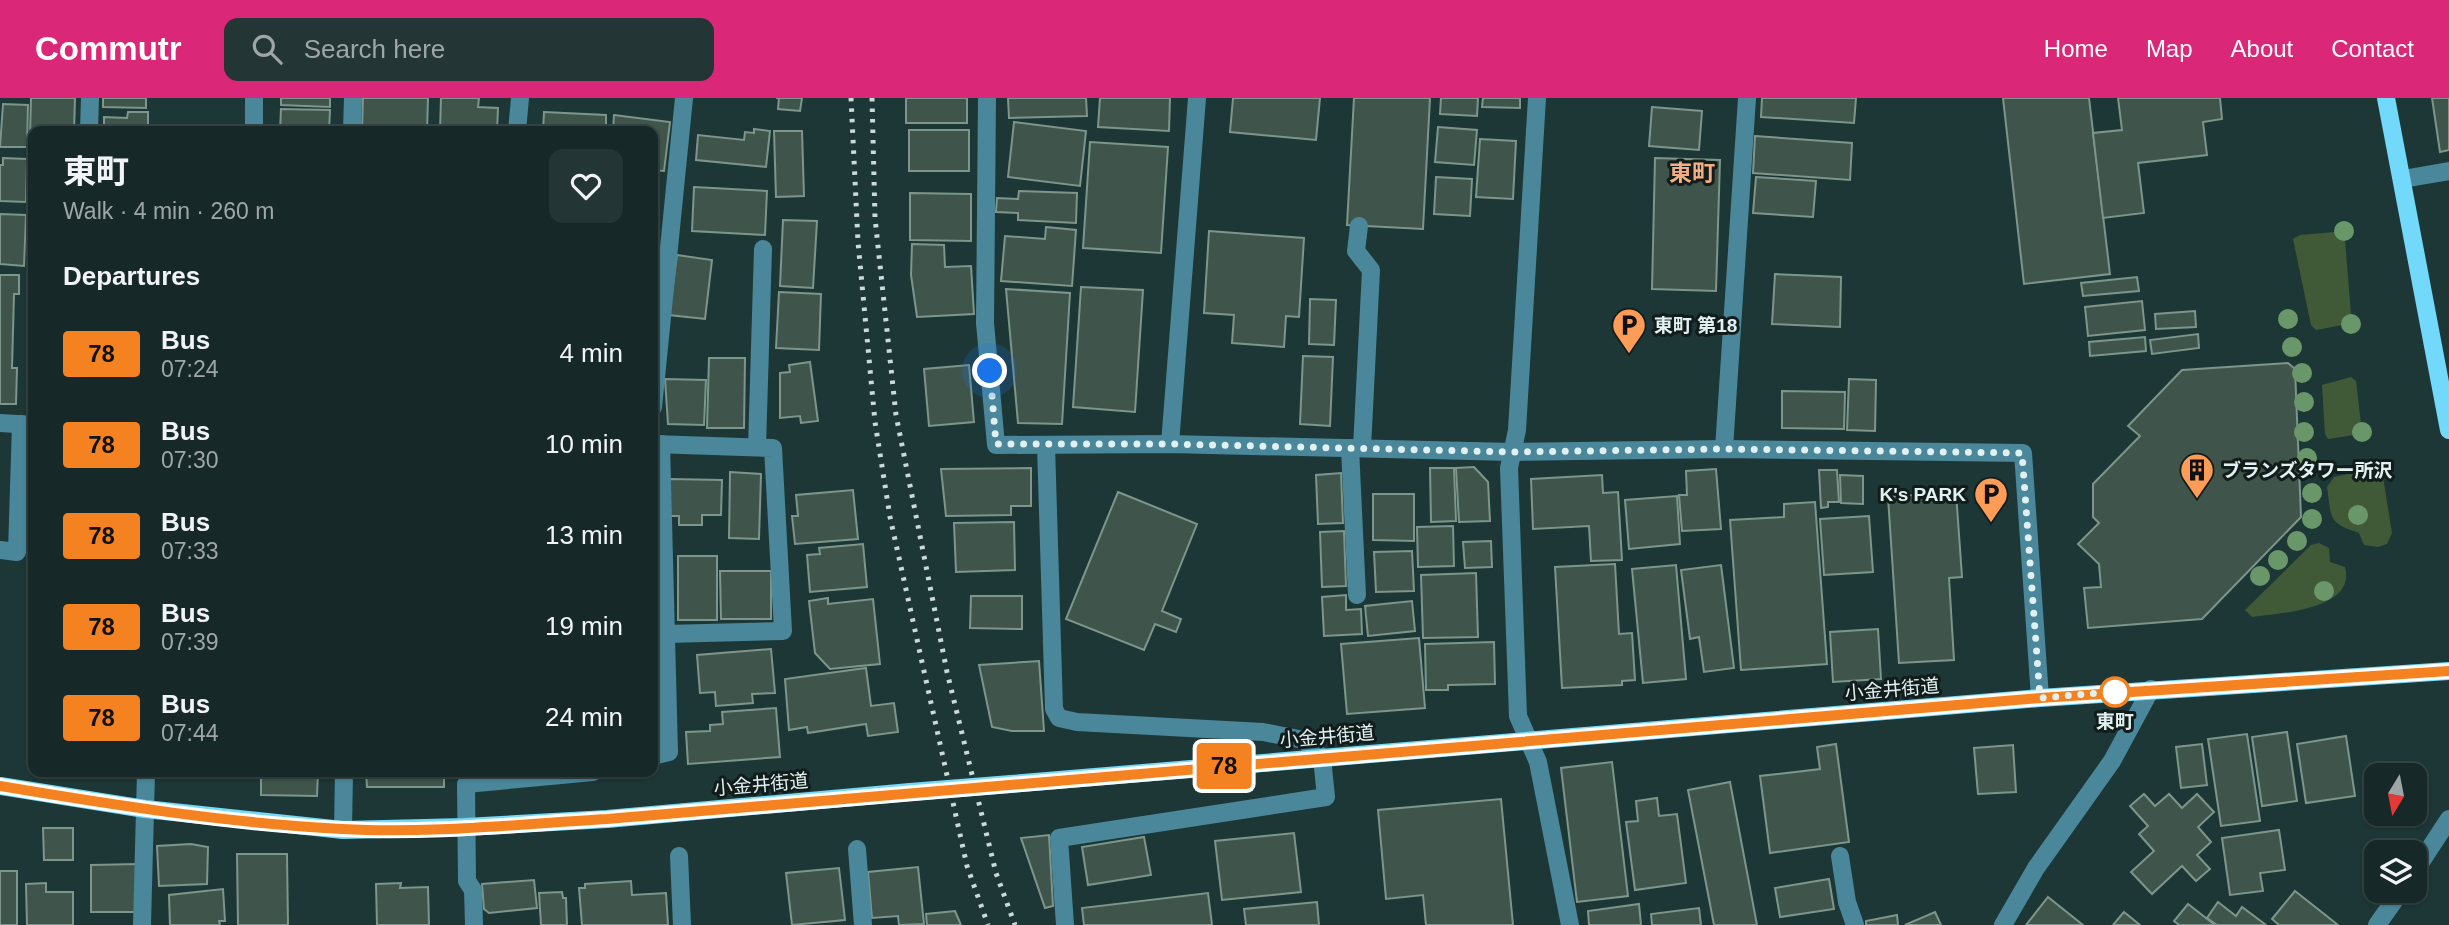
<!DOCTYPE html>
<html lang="en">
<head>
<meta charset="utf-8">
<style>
	body { margin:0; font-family:Helvetica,"Noto Sans JP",sans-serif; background:#233534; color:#f1f3f6; height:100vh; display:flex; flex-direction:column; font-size:26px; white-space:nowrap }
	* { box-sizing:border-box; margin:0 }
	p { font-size:23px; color:#9ea6a8 }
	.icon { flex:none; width:38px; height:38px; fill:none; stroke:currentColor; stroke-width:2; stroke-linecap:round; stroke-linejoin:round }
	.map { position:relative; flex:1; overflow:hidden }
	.sheet { position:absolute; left:28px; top:28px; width:630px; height:651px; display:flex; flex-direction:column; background:#162928; border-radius:14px; box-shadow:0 2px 5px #0004,0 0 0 2px #354545 }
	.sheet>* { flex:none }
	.badge { padding:0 14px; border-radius:5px; font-size:24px; line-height:46px }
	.needle { width:46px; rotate:190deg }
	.tools { position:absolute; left:2364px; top:665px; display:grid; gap:14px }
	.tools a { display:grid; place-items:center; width:63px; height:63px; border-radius:14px; background:#162928; box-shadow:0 2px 5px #0004,0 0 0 2px #354545; font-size:35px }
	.you { position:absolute; width:35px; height:35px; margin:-18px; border:5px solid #fff; border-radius:50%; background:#1a73e8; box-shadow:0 0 0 10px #1a73e833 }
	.map>.badge { position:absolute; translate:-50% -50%; box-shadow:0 0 0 4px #fff }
	h2 { padding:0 35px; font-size:26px; line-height:63px }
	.round { display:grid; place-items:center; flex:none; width:74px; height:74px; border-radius:14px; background:#233534 }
	.overview { display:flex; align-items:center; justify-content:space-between; height:119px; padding:0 35px }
	h1 { font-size:33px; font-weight:700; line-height:52px }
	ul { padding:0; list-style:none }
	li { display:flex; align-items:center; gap:21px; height:91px; padding:0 35px }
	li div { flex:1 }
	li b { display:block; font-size:26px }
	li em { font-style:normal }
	li .badge { min-width:77px; font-weight:700; text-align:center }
	header { display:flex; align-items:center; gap:42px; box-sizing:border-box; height:98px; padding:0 35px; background:#db2777; color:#fff }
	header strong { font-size:33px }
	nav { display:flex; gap:38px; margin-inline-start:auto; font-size:24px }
	.search { width:490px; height:63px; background:#233534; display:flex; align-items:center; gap:18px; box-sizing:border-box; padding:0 24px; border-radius:14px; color:#9ea6a8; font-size:26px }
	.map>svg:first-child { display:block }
	.green { fill:#405a37 }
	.building { fill:#3f554b; stroke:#7d958a; stroke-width:2 }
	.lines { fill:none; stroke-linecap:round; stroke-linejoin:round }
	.minor { stroke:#4a879b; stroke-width:18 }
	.major { stroke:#72d9fa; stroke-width:18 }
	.rail { stroke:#c9dad9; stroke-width:5; stroke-dasharray:3.5 7; stroke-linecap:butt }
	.major-bridge { stroke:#72d9fa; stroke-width:18 }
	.tree { fill:#6a976a }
	.line-casing { stroke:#fff; stroke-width:16 }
	.line { stroke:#f58220; stroke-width:10 }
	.walk { stroke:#e1f0f0; stroke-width:7; stroke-dasharray:0 12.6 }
	.stop-dot { fill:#fff; stroke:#f58220; stroke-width:3.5 }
	.labels { text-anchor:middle; stroke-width:6; stroke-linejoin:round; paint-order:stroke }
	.poi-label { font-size:19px; font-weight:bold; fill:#e1f0f0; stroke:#111c1b; text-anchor:start }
	.street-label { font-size:19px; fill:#e1f0f0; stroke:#111c1b }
	.stop-label { font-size:19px; font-weight:bold; fill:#e1f0f0; stroke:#111c1b }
	.quarter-label { font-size:23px; font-weight:bold; fill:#f3af81; stroke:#111c1b }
</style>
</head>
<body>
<header>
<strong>Commutr</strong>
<div class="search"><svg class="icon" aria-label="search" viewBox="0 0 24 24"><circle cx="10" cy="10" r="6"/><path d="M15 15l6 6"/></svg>Search here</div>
<nav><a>Home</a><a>Map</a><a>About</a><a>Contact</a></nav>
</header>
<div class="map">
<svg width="2449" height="827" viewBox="0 0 2449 827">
	<rect width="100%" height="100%" fill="#1d3736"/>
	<g class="green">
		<path d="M2335,134L2345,142L2351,216L2344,220L2343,227L2316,232L2311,227L2293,141L2300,137Z"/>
		<path d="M2351,279L2356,283L2361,326L2354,337L2328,341L2325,336L2322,287Z"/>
		<path d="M2370,371L2378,373L2383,379L2392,435L2387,446L2378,449L2364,447L2359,435C2327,424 2332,421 2327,389L2334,379Z"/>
		<path d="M2319,445L2329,450L2330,464L2345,469C2357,512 2278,515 2252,519L2245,512L2311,447Z"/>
	</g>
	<g class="building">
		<path d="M31,0H75L74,33H33L30,38Z"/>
		<path d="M103,0H146V10L103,9Z"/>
		<path d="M281,0H330V9L281,7Z"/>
		<path d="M363,0H428L427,33H362Z"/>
		<path d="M441,0H479L478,9L498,10L497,33H440Z"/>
		<path d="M776,0H802L800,13L778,11L779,0Z"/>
		<rect x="906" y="0" width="61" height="25"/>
		<path d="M1008,0H1086L1087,18L1009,20Z"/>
		<path d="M1100,0H1170L1169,33L1098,29Z"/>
		<path d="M1233,0H1320L1316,42L1230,34Z"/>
		<path d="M1354,0H1430L1423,131L1347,127Z"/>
		<path d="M1441,0H1478L1477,18L1440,16Z"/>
		<path d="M1483,0H1520V10L1482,9Z"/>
		<path d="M1762,0H1856L1854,25L1761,19Z"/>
		<path d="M2003,0H2089L2110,176L2024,186Z"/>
		<path d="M2118,0H2220L2222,21L2203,24L2207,57L2138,65L2144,115L2103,120L2093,35L2122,32Z"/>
		<path d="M2432,0H2449V52L2440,54Z"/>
		<path d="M3,6L28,7L27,49H0Z"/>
		<path d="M1652,9L1702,13L1699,52L1649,48Z"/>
		<path d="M281,11L330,12L329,33H280Z"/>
		<path d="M128,14H148V33H104V19L127,20Z"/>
		<path d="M544,14L606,17V33H543Z"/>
		<path d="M614,17L670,24L664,73L653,72V33H613Z"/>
		<path d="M1014,24L1086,33L1080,88L1008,79Z"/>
		<path d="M226,28V33H150V29Z"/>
		<path d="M1438,29L1477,32L1474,67L1435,64Z"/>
		<path d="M754,31L770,33L766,69L696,62L698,37L744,42L745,34L754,35Z"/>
		<rect x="909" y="32" width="60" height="41"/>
		<path d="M774,33H802L804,98L776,99Z"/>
		<path d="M1755,38L1852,45L1850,82L1753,75Z"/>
		<path d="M1480,41L1516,43L1513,101L1476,99Z"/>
		<path d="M1090,44L1168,49L1161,155L1083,150Z"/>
		<path d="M3,60L27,61L26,104L0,103V67H3Z"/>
		<path d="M1655,60L1720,62L1716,193L1652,191Z"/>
		<path d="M1436,79L1472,81L1470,118L1434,116Z"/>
		<path d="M1756,79L1816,83L1813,119L1753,115Z"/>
		<path d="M694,89L767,93L765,137L692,133Z"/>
		<path d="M1019,93L1077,95L1076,125L1018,122V115L996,114L997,100L1018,101Z"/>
		<path d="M910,95L971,96V143L910,142Z"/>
		<path d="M28,108H33V173H27Z"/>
		<path d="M0,116L26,117L24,168L0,166Z"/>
		<path d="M653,119L659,120L655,158H653Z"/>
		<path d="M783,122L817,123L813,190L780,188Z"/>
		<path d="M1046,129L1076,132L1072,188L1001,183L1005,138L1045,141Z"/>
		<path d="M1209,133L1304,140L1299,219L1286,218L1284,249L1232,245L1234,217L1204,215Z"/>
		<path d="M912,146L944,147L945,169L971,168L974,216L917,219L911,177Z"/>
		<path d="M677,157L712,162L705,221L669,217Z"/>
		<path d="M1775,176L1841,179L1840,229L1772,226Z"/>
		<path d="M0,177H19V196H14L12,270H17L16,306H0Z"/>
		<path d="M2137,179L2139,193L2083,198L2081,185Z"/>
		<path d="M1081,189L1143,192L1135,314L1073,309Z"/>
		<path d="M1006,191L1070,195L1062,326L1018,325Z"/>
		<path d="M779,194L821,196L819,252L776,250Z"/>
		<path d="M1310,201L1336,202L1334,247L1309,246Z"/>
		<path d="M2142,203L2145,232L2088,238L2085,209Z"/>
		<path d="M2195,213L2196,229L2156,231L2155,216Z"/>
		<path d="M2198,236L2199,250L2152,256L2150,242Z"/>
		<path d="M2145,239L2146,253L2090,258L2089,244Z"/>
		<path d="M1303,258L1333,259L1330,328L1300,326Z"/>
		<path d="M709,260H745L744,330H707Z"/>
		<path d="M810,264L818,323L801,325L800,318L780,320V275L790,274L789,267Z"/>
		<path d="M2288,265L2295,271L2301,419L2202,521L2088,530L2084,490L2101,489L2099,466L2078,446L2099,425L2093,419V386L2140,338L2128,328L2182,272Z"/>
		<path d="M969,267L974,324L929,328L924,271Z"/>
		<path d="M665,281L706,282L704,327L668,326Z"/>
		<path d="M1849,281L1876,282L1875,333L1847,332Z"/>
		<path d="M1782,293L1845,294L1844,331L1782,330Z"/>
		<path d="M28,346L33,347V416L24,415Z"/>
		<path d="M1474,369L1488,384L1490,423L1459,424L1456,370Z"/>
		<path d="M1031,370V408H1011V417L946,418L941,371Z"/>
		<path d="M1430,370H1454L1456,423L1431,424Z"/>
		<path d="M1716,371L1721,431L1682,433L1679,397H1687L1686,373Z"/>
		<path d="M1819,372H1837L1839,404H1828V409L1821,410Z"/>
		<path d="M730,374L761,376L759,441L729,440Z"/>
		<path d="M1341,375L1343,425L1318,426L1316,377Z"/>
		<path d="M1602,377L1603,395L1618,394L1622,462L1591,463L1589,428L1533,431L1531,381Z"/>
		<path d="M1840,377L1863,378V406L1841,405Z"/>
		<path d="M670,381L722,382L721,417H702V427H679V418H670Z"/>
		<path d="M853,392L858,441L795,446L792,418H798L796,397Z"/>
		<path d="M1118,394L1197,426L1162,513L1181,521L1176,534L1155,526L1144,552L1066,521Z"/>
		<path d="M1956,394L1962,479L1949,480L1954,562L1899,565L1888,399Z"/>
		<path d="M1373,396H1414V443L1373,442Z"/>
		<path d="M1677,398L1680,446L1629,451L1625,402Z"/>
		<path d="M1815,404L1827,566L1741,572L1730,422L1784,419V406Z"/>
		<path d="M25,417H33V450H23Z"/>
		<path d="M1869,418L1873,474L1824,477L1820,421Z"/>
		<path d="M1014,424L1015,472L956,474L954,425Z"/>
		<path d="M1453,428L1454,468L1418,469L1417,429Z"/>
		<path d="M1344,433L1346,488L1322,489L1320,434Z"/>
		<path d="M1491,443L1492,469L1465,470L1463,444Z"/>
		<path d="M863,446L867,489L810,494L807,457L820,456L819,450Z"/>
		<path d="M1412,453L1414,493L1376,494L1374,454Z"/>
		<rect x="678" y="458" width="39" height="64"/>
		<path d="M1615,466L1619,536L1632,535L1635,582L1622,583V587L1562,590L1555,469Z"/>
		<path d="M1676,467L1686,581L1643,585L1632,471Z"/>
		<path d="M1721,467L1734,570L1704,574L1699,539L1690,541L1681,472Z"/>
		<path d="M720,473H771V521H721Z"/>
		<path d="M1476,475L1478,539L1423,540L1421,477Z"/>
		<path d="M1346,497V512L1361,511L1362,536L1324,538L1322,499Z"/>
		<path d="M971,498H1022V531L970,530Z"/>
		<path d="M828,500V506L873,501L880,566L830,571L815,555L809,503Z"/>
		<path d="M1412,503L1415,533L1368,538L1365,508Z"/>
		<path d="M1878,531L1881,581L1833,584L1830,534Z"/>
		<path d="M1419,540L1425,610L1347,616L1341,546Z"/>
		<path d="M1494,544L1495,586L1448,587V592H1426L1425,546Z"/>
		<path d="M771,551L775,595L752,596L753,605L716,608L715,594L700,595L697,557Z"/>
		<path d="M1039,563L1044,633H1012L992,629L979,567Z"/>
		<path d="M866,570L871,608L894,605L898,634L868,638L866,626L808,635L807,629L789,632L785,581Z"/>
		<path d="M776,610L780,659L688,666L686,634L710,633V627L723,626L722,614Z"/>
		<path d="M2287,634L2297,703L2262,708L2252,639Z"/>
		<path d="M2247,636L2260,723L2221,728L2208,641Z"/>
		<path d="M2346,638L2355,698L2306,705L2297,646Z"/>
		<path d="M1836,646L1849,744L1770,755L1760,678L1820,671L1817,649Z"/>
		<path d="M2202,646L2207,687L2181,690L2176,649Z"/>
		<path d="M2013,647L2016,694L1978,696L1974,650Z"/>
		<path d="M1612,664L1628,798L1577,804L1561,670Z"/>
		<path d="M186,674H226V678L186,677Z"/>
		<rect x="229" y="674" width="31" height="6"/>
		<path d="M261,674H318L317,698L261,697Z"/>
		<path d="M366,674H454L444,675V689H367Z"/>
		<path d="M1730,684L1757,827H1714L1688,692Z"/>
		<path d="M2144,696L2155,708L2169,696L2182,710L2197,696L2214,714L2198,729L2211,744L2197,757L2210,771L2196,783L2182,768L2152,796L2131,774L2154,753L2139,736L2148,728L2130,708Z"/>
		<path d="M1657,700L1659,718L1677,716L1686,785L1635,792L1626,724L1638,723L1636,703Z"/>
		<path d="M1501,701L1513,827H1426L1423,797L1386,801L1378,712Z"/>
		<path d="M43,730H73V762H44Z"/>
		<path d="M2279,732L2285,772L2260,775L2263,793L2230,797L2222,740Z"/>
		<path d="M1294,735L1301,794L1222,802L1215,743Z"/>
		<path d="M1049,737L1053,808L1045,810L1021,740Z"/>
		<path d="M1144,739L1151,777L1088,787L1082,749Z"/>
		<path d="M191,746L208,749L207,786L159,788L157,748Z"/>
		<path d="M237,756H287L288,827H238Z"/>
		<path d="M137,766L138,814H91V767Z"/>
		<path d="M918,769L924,826L899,827L898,818L872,820L868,774Z"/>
		<path d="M839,770L845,822L792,827L786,775Z"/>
		<rect x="0" y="773" width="17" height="54"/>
		<path d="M1829,781L1834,811L1780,819L1775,790Z"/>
		<path d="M534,782L537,810L489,815L484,811L482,786Z"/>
		<path d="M631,783L632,797L666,795L668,827H582L579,790H585V786Z"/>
		<path d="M46,785V794H73V827H27L26,786Z"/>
		<path d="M401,785L400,790L428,789L429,827H377L376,786Z"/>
		<path d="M223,791L225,823H219L220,827H170L169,797Z"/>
		<path d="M2295,793L2338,827H2279L2272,821Z"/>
		<path d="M562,794L563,800H566L567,827H541L539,795Z"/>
		<path d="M1208,795L1212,827H1084L1082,810Z"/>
		<path d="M2048,799L2083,827H2026Z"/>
		<path d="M1317,804L1319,827H1246L1244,811Z"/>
		<path d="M2218,804L2236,818L2242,809L2266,827H2217L2207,820Z"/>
		<path d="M1639,806L1641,827H1589L1588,813Z"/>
		<path d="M2188,806L2215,827H2179L2174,823Z"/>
		<path d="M1699,810L1701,827H1652L1651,816Z"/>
		<path d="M955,813L961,827H927L926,816Z"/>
		<path d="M1935,814L1941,827H1905Z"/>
		<path d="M2124,814L2140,827H2113Z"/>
		<path d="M1897,817L1898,827H1866V823Z"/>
	</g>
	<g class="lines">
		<g class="minor">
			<path d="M987,0L985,225L996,347L1170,346L1513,354L1724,351L2023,355L2040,600"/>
			<path d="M1537,0L1517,332L1509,370L1518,618L1538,664L1570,827"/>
			<path d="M89,33L90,0"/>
			<path d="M254,33V0"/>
			<path d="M352,33L353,0"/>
			<path d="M517,33L520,0"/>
			<path d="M2403,81L2449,73"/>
			<path d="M1359,128L1356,153L1371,172L1362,350"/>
			<path d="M653,309L684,0"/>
			<path d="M0,325L33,327"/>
			<path d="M653,346L773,350L783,533L666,536"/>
			<path d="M1170,346L1197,0"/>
			<path d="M1046,347L1054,611L1059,620L1077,624L1263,634L1304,642L1322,660L1326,699L1059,740L1065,827"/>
			<path d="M757,349L763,151"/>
			<path d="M1350,350L1357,497"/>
			<path d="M1724,351L1747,0"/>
			<path d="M0,452L17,454L21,326"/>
			<path d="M653,658L669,654L661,346"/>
			<path d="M343,732L344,674"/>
			<path d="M857,751L863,827"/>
			<path d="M679,758L682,827"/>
			<path d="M1840,758L1847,804L1855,827"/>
			<path d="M2415,773L2449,721"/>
			<path d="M142,827L146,674"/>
			<path d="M474,827L473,792L467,783L466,686L593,674"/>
			<path d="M2003,827L2036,770L2112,663L2151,591"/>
			<path d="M2377,827L2401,793"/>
		</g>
		<g class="major">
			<path d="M2386,0L2449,332"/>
			<path d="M1011,686L2040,600L2449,573"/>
			<path d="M0,688L145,711L343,732L465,729L607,721L910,694"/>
		</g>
		<g class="rail">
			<path d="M851,0L858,144L875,324L890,419L967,768L988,827"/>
			<path d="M872,0L875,120L896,317L947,574L996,775L1015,827"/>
		</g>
		<path class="major-bridge" d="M910,694L1011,686"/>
	</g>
	<g class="tree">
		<circle cx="2344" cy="133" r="10"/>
		<circle cx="2288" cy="221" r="10"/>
		<circle cx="2351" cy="226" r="10"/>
		<circle cx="2292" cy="249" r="10"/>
		<circle cx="2302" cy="275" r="10"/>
		<circle cx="2304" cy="304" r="10"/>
		<circle cx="2304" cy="334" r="10"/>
		<circle cx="2362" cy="334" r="10"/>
		<circle cx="2307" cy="360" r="10"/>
		<circle cx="2312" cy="395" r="10"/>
		<circle cx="2358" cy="417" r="10"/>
		<circle cx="2312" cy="421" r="10"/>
		<circle cx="2297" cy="443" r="10"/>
		<circle cx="2278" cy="462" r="10"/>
		<circle cx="2260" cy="478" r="10"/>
		<circle cx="2324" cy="493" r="10"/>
	</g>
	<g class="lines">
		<g class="line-casing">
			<path id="line" d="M0,688C113,707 228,725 342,731C430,736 520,726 607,721L2040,600L2449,573"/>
		</g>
		<use href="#line" class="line"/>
		<path class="walk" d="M990,273L996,346H1170L1513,354L1724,351L2022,355L2040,600L2123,593L2115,594"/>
	</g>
	<defs>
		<g id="parking-pin" transform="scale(1.75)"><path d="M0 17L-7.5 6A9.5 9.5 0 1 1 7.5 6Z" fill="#fd9c56" stroke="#111c1b"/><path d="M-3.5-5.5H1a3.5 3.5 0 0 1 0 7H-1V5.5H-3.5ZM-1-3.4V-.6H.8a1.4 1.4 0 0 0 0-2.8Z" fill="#111"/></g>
		<g id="building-pin" transform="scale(1.75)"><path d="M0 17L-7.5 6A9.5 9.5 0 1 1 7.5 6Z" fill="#fd9c56" stroke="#111c1b"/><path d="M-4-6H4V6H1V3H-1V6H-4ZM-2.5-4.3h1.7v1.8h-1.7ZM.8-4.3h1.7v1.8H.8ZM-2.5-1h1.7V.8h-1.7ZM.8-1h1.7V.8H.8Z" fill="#111"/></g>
	</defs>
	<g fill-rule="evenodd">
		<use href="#parking-pin" x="1629" y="227"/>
		<use href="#building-pin" x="2197" y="372"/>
		<use href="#parking-pin" x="1991" y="396"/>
	</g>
	<circle class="stop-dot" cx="2115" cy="594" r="14"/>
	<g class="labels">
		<g class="poi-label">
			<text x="1654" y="234">東町 第18</text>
			<text x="2222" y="379">ブランズタワー所沢</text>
			<text x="1966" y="403" text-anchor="end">K's PARK</text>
		</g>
		<g class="street-label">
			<text transform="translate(1892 591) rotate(-5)" y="7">小金井街道</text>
			<text transform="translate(1327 638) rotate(-5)" y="7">小金井街道</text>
			<text transform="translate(761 686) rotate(-5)" y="7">小金井街道</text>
		</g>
		<g class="stop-label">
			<text x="2115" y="630">東町</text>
		</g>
		<g class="quarter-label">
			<text x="1692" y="83">東町</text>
		</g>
	</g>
</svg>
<div class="tools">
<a><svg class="needle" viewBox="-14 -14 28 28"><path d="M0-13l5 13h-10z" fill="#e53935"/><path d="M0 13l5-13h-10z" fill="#9ea6a8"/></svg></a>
<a><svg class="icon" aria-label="layers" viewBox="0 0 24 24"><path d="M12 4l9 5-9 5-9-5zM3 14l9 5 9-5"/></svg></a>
</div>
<div class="you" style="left:990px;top:273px"></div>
<b class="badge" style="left:1224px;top:668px;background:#f58220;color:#111">78</b>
<section class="sheet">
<div class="overview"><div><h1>東町</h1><p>Walk · 4 min · 260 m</p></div><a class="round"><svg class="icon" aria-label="heart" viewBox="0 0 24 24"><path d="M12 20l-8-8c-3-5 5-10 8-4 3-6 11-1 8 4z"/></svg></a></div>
<h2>Departures</h2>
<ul>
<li><span class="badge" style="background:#f58220;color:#111">78</span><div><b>Bus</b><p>07:24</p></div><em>4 min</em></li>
<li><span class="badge" style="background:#f58220;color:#111">78</span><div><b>Bus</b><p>07:30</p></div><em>10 min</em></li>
<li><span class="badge" style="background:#f58220;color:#111">78</span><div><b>Bus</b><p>07:33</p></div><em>13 min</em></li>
<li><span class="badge" style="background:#f58220;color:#111">78</span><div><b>Bus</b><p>07:39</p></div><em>19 min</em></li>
<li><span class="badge" style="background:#f58220;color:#111">78</span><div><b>Bus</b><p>07:44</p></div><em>24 min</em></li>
</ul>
</section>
</div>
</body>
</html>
